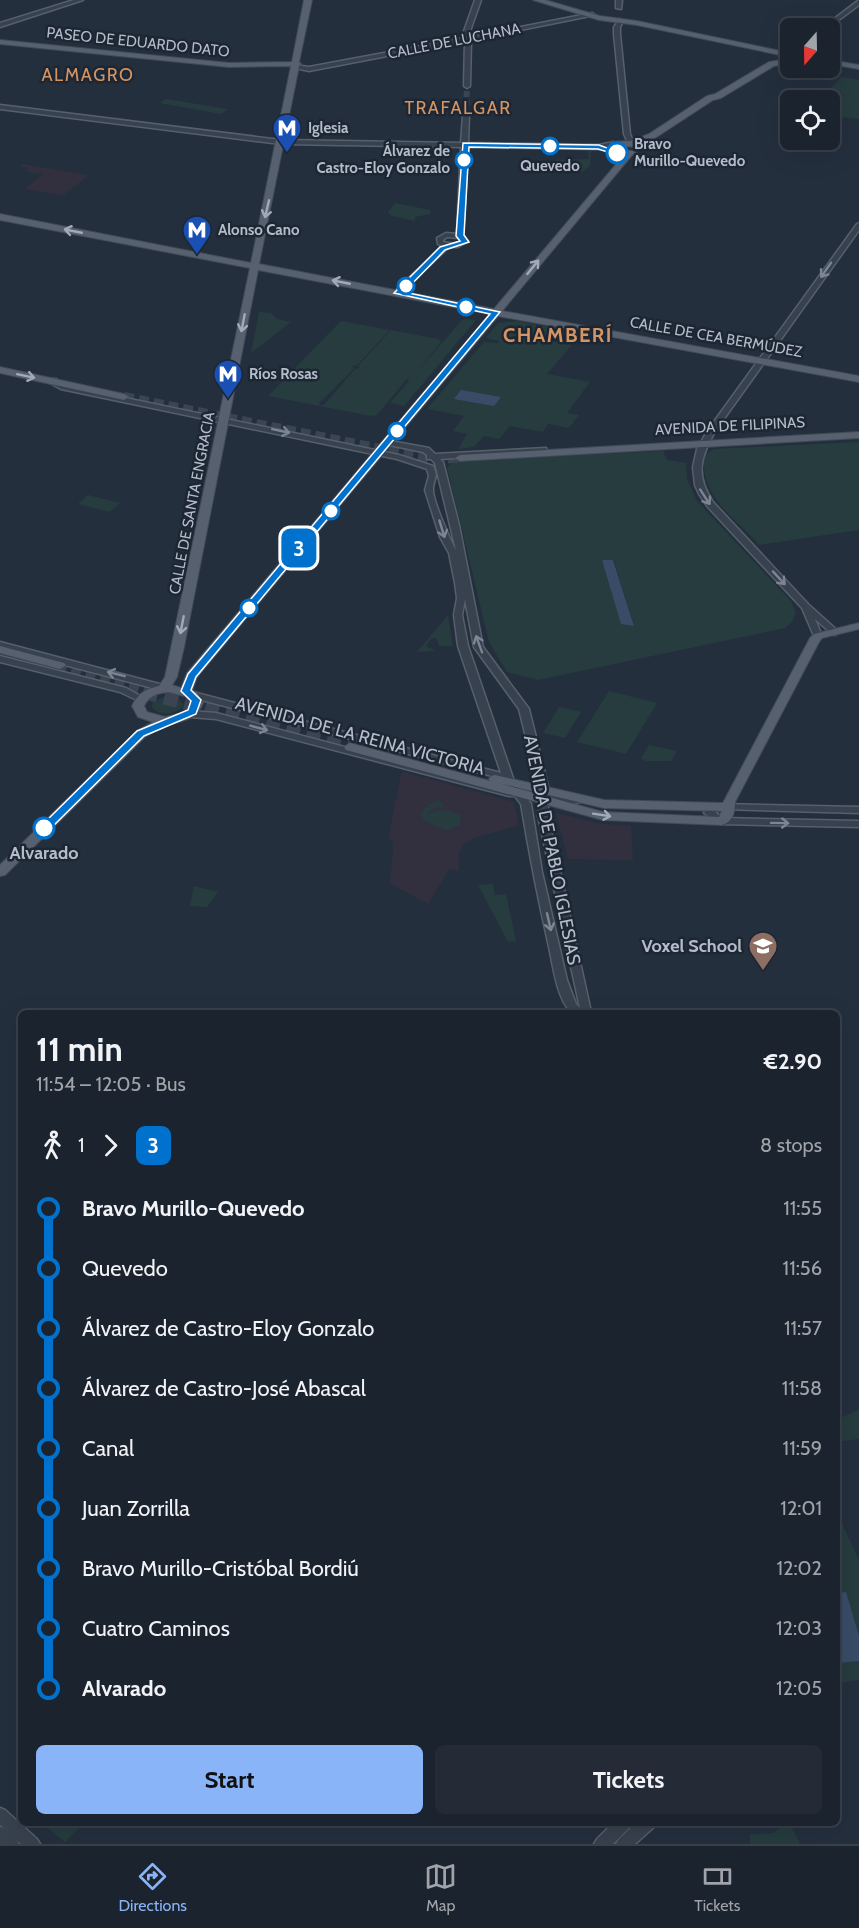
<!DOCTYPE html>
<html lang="en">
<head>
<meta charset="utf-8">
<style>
	body { margin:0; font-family:Cabin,sans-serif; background:#242b36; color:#f1f3f6; height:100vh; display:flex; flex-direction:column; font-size:22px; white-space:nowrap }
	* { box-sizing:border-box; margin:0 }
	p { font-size:20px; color:#a0a4aa }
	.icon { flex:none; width:33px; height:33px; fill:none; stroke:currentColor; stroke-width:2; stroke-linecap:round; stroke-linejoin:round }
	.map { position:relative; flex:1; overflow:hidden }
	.sheet { position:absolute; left:18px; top:1010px; width:822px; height:816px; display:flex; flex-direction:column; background:#1b232e; border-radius:9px; box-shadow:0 6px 24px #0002,0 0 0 2px #39404a }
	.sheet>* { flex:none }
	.badge { padding:0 12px; border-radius:9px; font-size:21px; line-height:39px }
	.needle { width:39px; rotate:200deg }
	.buttons { position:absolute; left:780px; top:18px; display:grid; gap:12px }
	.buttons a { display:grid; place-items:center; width:60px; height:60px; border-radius:9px; background:#1b232e; box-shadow:0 6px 24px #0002,0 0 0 2px #39404a; font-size:30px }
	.map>.badge { position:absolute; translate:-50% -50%; box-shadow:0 0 0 3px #fff }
	.legs { display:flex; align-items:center; gap:9px; height:66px; padding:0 18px; font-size:20px }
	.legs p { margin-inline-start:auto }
	.overview { display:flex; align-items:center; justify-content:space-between; height:102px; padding:0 18px }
	h1 { font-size:33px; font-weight:800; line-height:45px }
	.action { display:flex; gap:12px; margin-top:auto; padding:12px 18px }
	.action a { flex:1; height:69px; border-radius:9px; background:#8ab4f8; color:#111; font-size:24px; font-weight:800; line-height:69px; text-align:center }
	.action a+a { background:#242b36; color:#f1f3f6 }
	ul { padding:0 18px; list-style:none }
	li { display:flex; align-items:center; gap:21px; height:60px; font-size:22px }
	li i { display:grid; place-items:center; width:9px; height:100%; margin:0 8px; background:currentColor }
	li i::after { content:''; width:15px; height:15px; margin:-8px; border:4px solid; border-radius:50%; background:#1b232e }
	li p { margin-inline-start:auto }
	li:first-child i { background:linear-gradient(#0000 50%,currentColor 0) }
	li:last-child i { background:linear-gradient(currentColor 50%,#0000 0) }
	.tabs { display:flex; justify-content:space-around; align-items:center; height:84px; border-top:2px solid #39404a; background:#1b232e; font-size:16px; color:#a0a4aa }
	.tabs a { display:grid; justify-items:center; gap:3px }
	.tabs .selected { color:#8ab4f8 }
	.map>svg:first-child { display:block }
	.medical { fill:#32303f }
	.green { fill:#263c3f; fill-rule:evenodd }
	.water { fill:#394c67 }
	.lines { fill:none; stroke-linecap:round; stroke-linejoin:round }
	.minor-tunnel { stroke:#3a4453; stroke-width:6; stroke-dasharray:6 3; stroke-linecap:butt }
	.major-tunnel-far1 { stroke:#3a4453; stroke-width:10; stroke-dasharray:10 5; stroke-linecap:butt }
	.major-tunnel { stroke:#3a4453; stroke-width:14; stroke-dasharray:14 7; stroke-linecap:butt }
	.minor-casing { stroke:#565f6c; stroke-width:3 }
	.major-casing { stroke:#414a57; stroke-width:2 }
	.minor { fill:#38414e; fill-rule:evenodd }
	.major { fill:#56606e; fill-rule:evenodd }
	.oneway { stroke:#a1aab7 }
	.oneway2 { stroke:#7c8592 }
	.line-1 { fill:#0072ce; stroke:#fff; stroke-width:1.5 }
	.stop-1-dot { fill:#fff; stroke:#0072ce; stroke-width:3 }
	.labels { text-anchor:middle; stroke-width:5; stroke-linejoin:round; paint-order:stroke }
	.far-street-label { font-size:15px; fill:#b4bcc9; stroke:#1d2633 }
	.far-poi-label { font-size:15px; font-weight:bold; fill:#b4bcc9; stroke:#1d2633; text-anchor:start }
	.far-stop-label { font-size:15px; font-weight:bold; fill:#b4bcc9; stroke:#1d2633; text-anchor:start }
	.far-quarter-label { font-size:18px; letter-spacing:1.5px; fill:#d59563; stroke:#1d2633 }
	.street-label { font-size:18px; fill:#b4bcc9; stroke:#1d2633 }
	.stop-label { font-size:18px; font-weight:bold; fill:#b4bcc9; stroke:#1d2633 }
	.poi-label { font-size:18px; font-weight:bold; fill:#b4bcc9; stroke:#1d2633; text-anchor:end }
	.far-district-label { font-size:20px; font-weight:bold; letter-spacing:1.5px; fill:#d59563; stroke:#1d2633 }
</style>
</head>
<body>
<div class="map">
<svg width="859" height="1844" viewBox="0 0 859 1844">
	<rect width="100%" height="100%" fill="#242f3e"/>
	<g class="medical">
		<path d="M23,164L87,175L88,176L62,196L59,195L25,189L43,174L25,171L29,168L20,166Z"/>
		<path d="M404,772L514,802L519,825L474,838L465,843L458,854L459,871L449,869L428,904L390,883L393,851V841L388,840L401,774Z"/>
		<path d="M556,813L601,824L631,826L633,860L568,859Z"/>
	</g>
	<g class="green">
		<path d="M841,77L859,80V119L830,116V100H820Z"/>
		<path d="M166,99L228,109L221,114L160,103Z"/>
		<path d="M588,151H591L590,166L582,172L548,167L553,160L589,159Z"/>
		<path d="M395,203L430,210L431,214L415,217V221L392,216L388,212Z"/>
		<path d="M259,312L271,313L277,319L291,322L251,353Z"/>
		<path d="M467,319L476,320L404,406L390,403L409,381L407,379L410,375L377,415L371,416L268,396L341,321L390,330L357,365L352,366L354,369L319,403L320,406L325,404L355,369L360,368L358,366L391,330L438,339L441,342L414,375L462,320Z"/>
		<path d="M517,321L582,333L547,374L590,382L567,413L579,415L569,428L548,424L543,432L510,426L499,439L484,436L474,447L458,449L467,434L453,431L464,416L427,409L484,342L498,343L499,341L486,338L498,323Z"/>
		<path d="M859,442V530L759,545C740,521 707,504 704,468C703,460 706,452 714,449Z"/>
		<path d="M663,451L667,460L686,463L687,479L697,501L791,601L796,613L792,622L785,628L538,680L507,672L489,642L447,467L456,461ZM612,560L614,561L634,625L602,561Z"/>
		<path d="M88,495L120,503L110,512L78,504Z"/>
		<path d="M448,615L453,646H439L436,638H432L426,646L435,651L417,652Z"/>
		<path d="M609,691L657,703L626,754L577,742Z"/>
		<path d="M166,696L178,698L183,704L182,707C174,715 161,716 152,708L153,702Z"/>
		<path d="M559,707L581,712L565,738L543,733Z"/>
		<path d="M649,745L677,751L671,761H646L641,758Z"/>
		<path d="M439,800L444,807L433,808L427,814C441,809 448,808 461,816L460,825L446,830L422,820L423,816L420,815L426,807L432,808L427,805Z"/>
		<path d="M493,884L495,895L506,894L516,941L508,942L478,885Z"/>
		<path d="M194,886L218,892L207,907L190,906Z"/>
		<path d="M859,1409V1439L837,1442V1420Z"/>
		<path d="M837,1513L859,1560V1680L837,1683Z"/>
		<path d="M41,1823H84L65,1842Z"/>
		<path d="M785,1823H790L800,1844H750V1834L773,1833Z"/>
	</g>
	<g class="water">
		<path d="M461,390L501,397L494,406L454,399Z"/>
		<path d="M602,560H613L634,626L621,624Z"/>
		<path d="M846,1592L859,1636V1661L837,1663V1593Z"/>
	</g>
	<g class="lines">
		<path class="minor-tunnel" d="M466,115L467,86"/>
		<g class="major-tunnel-far1">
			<path d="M124,397L430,459L460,458"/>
			<path d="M56,669L150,694"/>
		</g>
		<path class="major-tunnel" d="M144,692L350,747"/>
		<g class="minor-casing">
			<g id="minor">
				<path d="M74,0H83L0,27V23Z"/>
				<path d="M475,0H481L469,34L470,37L592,13L595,15L471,40L470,86L467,88L464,86L465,41L309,71L291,67L294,65L309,67L464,38L463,34Z"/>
				<path d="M616,0H622L621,9L616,8Z"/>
				<path d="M859,0V5L828,28H822Z"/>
				<path d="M620,19L623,21L620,27V34L630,134L634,143L631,145L628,143L624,134L614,34V27Z"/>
				<path d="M0,105L281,140L461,143L463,115L466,113L469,115L468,143L599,145L613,142L616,144L599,149L468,147L463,236L468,241L458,247H449L398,295H395V291L443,246L438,244L437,238L446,233L457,234L461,147L281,144L0,109ZM447,237L458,238L461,241L455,244L443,242V240Z"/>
				<path d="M859,223V230L716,430C700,457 695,475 713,502L808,604L839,632L835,635L832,634L815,619L822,636L818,639L814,636L802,608L707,506L699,494L695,485L693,467L697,449L708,430L857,224Z"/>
				<path d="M50,379H56L63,385L399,455L433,466C439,479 433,478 433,490C433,501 450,540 456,550L435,463L431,459H427V455L423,452L385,444V440L429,448L435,454L546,448L547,450L543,452L440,459L443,462L459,525L483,647L529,709L549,790V796L567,799L581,796L586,799L584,801L567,805L548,802V816L591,1012H571C557,999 553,965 549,947C538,899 529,852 521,804L515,796H509L216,719L190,717L185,714L190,711L216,713L511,791L506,783L496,777L190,697L188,695L193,692L501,773L458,646L454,615L457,598L455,583L449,553L440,537L425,490L429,476L427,469L397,459L61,389L50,383ZM465,599L474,647L519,709L539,790V795L534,798L539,801L538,816L580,1008L576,1004L567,980L542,872L531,804L514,781L468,646L462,615Z"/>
				<path d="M0,642L167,686L169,688L164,691L0,648Z"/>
				<path d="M0,656L126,688L146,699L141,702L120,692L0,662Z"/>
				<path d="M721,804L859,807V813L724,809L715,812L722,818L859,821V827L720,824L704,813L709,807Z"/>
				<path d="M0,1808L5,1810L37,1839L40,1844H21L17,1841L19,1844H0V1827L4,1828L0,1825Z"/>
				<path d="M614,1822H632L630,1827L613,1844H594L597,1839Z"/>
				<path d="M637,1822H656L654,1827L635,1844H616L619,1839Z"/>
			</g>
		</g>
		<g class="major-casing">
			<g id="major">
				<path d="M304,0H312L299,62L301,64L299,66L259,264L494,309L624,155L611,154L610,142L630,141L649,134L707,96L715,94L769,62L788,59H790V63L774,66L721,98L713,100L655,138L639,143L642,145L641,147L617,146L618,150L633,151L637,153L632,155L502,311L859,376V382L498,316L197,677L192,691L197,692L203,703C195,721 184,720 167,725C160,727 152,733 145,737L5,875L0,876V865L137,731L153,722L138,717L132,706C138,693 146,689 159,686L165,677L250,268L0,220V214L251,263L291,66L229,67L0,44V40L229,63L292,62ZM258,270L490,314L187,673L181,688L172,685L177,677L184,647ZM169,692L188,697L191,703L184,713L165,717L147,712L144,706C149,695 158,693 169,692Z"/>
				<path d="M533,0H545L600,16L637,21L790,53V57L637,25L599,20Z"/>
				<path d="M830,60L859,65V69L830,64Z"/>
				<path d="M0,367L124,394L129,397L124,400L0,373Z"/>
				<path d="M859,432V438L460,461L455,458L460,455Z"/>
				<path d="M859,623V629L822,638L819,642L735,802C735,812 733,822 722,825L603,820L346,750L344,747L350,743L490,781L489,779L491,776L495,775L604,800L723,803L810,638L814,634ZM498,783L604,808L722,811L719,817L603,812Z"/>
				<path d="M0,646L64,663L66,665L60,669L0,653Z"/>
			</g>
		</g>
		<use href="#minor" class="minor"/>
		<use href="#major" class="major"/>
	</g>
	<defs><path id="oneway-shaft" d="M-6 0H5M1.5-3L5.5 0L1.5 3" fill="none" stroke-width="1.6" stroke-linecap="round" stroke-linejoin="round" transform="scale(1.5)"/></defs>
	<g class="oneway">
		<use href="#oneway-shaft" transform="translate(267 209) rotate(103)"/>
		<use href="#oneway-shaft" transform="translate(73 231) rotate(-169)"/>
		<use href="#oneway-shaft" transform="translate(533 267) rotate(-51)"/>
		<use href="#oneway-shaft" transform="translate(341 282) rotate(-169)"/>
		<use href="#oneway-shaft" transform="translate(243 323) rotate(101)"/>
		<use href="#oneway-shaft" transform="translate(26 376) rotate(12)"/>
		<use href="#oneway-shaft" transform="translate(182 625) rotate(101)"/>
		<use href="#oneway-shaft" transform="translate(602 815) rotate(9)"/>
	</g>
	<g class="oneway2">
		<use href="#oneway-shaft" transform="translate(826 270) rotate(125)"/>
		<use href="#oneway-shaft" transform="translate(281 431) rotate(12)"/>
		<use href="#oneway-shaft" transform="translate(705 497) rotate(57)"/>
		<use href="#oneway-shaft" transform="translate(442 529) rotate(73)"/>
		<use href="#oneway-shaft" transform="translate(779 578) rotate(47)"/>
		<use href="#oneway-shaft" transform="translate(479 644) rotate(-110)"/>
		<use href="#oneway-shaft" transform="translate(116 674) rotate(-166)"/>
		<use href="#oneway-shaft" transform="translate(259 728) rotate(15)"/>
		<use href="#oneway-shaft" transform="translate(780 823) rotate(1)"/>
		<use href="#oneway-shaft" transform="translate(549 922) rotate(77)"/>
	</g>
	<path class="line-1" d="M463,143L599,145L621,153L617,155L598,149L469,147L464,235L469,242L445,250L404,292L500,312L196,677L191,690L201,700L196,714L144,736L48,831H41V826L137,731L188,710L191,701L181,691L188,674L490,314L394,293L440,247L460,241L456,236Z"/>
	<defs>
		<g id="metro-pin" transform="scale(1.5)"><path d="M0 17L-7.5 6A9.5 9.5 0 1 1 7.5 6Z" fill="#1a4fb4" stroke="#1d2633"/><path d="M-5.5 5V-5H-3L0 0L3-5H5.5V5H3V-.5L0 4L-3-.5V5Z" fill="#fff"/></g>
		<g id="university-pin" transform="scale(1.5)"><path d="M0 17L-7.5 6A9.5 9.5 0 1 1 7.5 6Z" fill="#8d6e63" stroke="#1d2633"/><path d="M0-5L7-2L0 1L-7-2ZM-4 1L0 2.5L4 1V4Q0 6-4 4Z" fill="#fff"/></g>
	</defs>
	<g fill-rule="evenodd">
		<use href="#metro-pin" x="287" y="128"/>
		<use href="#metro-pin" x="197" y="230"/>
		<use href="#metro-pin" x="228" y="374"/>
		<use href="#university-pin" x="763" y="946"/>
	</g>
	<g class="stop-1-dot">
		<circle cx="550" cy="146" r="8"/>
		<circle cx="617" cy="153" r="10"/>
		<circle cx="464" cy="160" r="8"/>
		<circle cx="406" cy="286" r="8"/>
		<circle cx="466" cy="307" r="8"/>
		<circle cx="397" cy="431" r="8"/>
		<circle cx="331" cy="511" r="8"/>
		<circle cx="249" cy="608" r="8"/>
		<circle cx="44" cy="828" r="10"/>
	</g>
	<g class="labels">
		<g class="far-street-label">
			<text transform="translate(454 41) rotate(-11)" y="5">CALLE DE LUCHANA</text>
			<text transform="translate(138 42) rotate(6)" y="5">PASEO DE EDUARDO DATO</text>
			<text transform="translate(716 337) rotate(10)" y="5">CALLE DE CEA BERMÚDEZ</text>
			<text transform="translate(730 426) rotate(-3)" y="5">AVENIDA DE FILIPINAS</text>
			<text transform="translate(192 503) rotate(-79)" y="5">CALLE DE SANTA ENGRACIA</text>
		</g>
		<g class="far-poi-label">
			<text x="308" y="133">Iglesia</text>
			<text x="218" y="235">Alonso Cano</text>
			<text x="249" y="379">Ríos Rosas</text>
		</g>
		<g class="far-stop-label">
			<text x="634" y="149">Bravo<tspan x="634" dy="17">Murillo-Quevedo</tspan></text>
			<text x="450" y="156" text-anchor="end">Álvarez de<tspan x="450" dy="17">Castro-Eloy Gonzalo</tspan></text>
			<text x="550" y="171" text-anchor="middle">Quevedo</text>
		</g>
		<g class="far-quarter-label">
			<text x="88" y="81">ALMAGRO</text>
			<text x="458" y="114">TRAFALGAR</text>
		</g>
		<g class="street-label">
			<text transform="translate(360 736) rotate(15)" y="6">AVENIDA DE LA REINA VICTORIA</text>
			<text transform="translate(552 850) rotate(79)" y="6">AVENIDA DE PABLO IGLESIAS</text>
		</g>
		<g class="stop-label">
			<text x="44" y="859">Alvarado</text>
		</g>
		<g class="poi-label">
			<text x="742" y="952">Voxel School</text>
		</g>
		<g class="far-district-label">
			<text x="558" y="342">CHAMBERÍ</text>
		</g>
	</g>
</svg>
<div class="buttons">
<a><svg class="needle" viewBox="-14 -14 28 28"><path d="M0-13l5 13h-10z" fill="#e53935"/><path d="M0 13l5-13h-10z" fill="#a0a4aa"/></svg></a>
<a><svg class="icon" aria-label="locate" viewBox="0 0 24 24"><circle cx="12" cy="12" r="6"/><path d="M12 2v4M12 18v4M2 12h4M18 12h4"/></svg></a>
</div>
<b class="badge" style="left:299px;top:548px;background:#0072ce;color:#fff">3</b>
<section class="sheet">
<div class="overview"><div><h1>11 min</h1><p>11:54 – 12:05 · Bus</p></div><b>€2.90</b></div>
<div class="legs"><svg class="icon" aria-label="walk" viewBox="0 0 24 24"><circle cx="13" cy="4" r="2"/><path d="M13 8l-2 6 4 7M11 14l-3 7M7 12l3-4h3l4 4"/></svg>1<svg class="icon" aria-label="forward" viewBox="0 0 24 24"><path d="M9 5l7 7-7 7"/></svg><b class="badge" style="background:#0072ce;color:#fff">3</b><p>8 stops</p></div>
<ul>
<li><i style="color:#0072ce"></i><b>Bravo Murillo-Quevedo</b><p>11:55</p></li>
<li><i style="color:#0072ce"></i><span>Quevedo</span><p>11:56</p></li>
<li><i style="color:#0072ce"></i><span>Álvarez de Castro-Eloy Gonzalo</span><p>11:57</p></li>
<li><i style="color:#0072ce"></i><span>Álvarez de Castro-José Abascal</span><p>11:58</p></li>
<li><i style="color:#0072ce"></i><span>Canal</span><p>11:59</p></li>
<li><i style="color:#0072ce"></i><span>Juan Zorrilla</span><p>12:01</p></li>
<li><i style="color:#0072ce"></i><span>Bravo Murillo-Cristóbal Bordiú</span><p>12:02</p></li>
<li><i style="color:#0072ce"></i><span>Cuatro Caminos</span><p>12:03</p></li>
<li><i style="color:#0072ce"></i><b>Alvarado</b><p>12:05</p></li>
</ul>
<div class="action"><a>Start</a><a>Tickets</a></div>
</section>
</div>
<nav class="tabs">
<a class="selected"><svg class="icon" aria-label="directions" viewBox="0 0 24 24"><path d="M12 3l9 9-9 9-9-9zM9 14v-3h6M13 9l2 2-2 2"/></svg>Directions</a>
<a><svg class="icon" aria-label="map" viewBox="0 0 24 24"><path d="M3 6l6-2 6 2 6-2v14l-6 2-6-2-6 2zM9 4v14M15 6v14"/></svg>Map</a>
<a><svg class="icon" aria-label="tickets" viewBox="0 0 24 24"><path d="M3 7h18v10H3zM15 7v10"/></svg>Tickets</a>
</nav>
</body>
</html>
